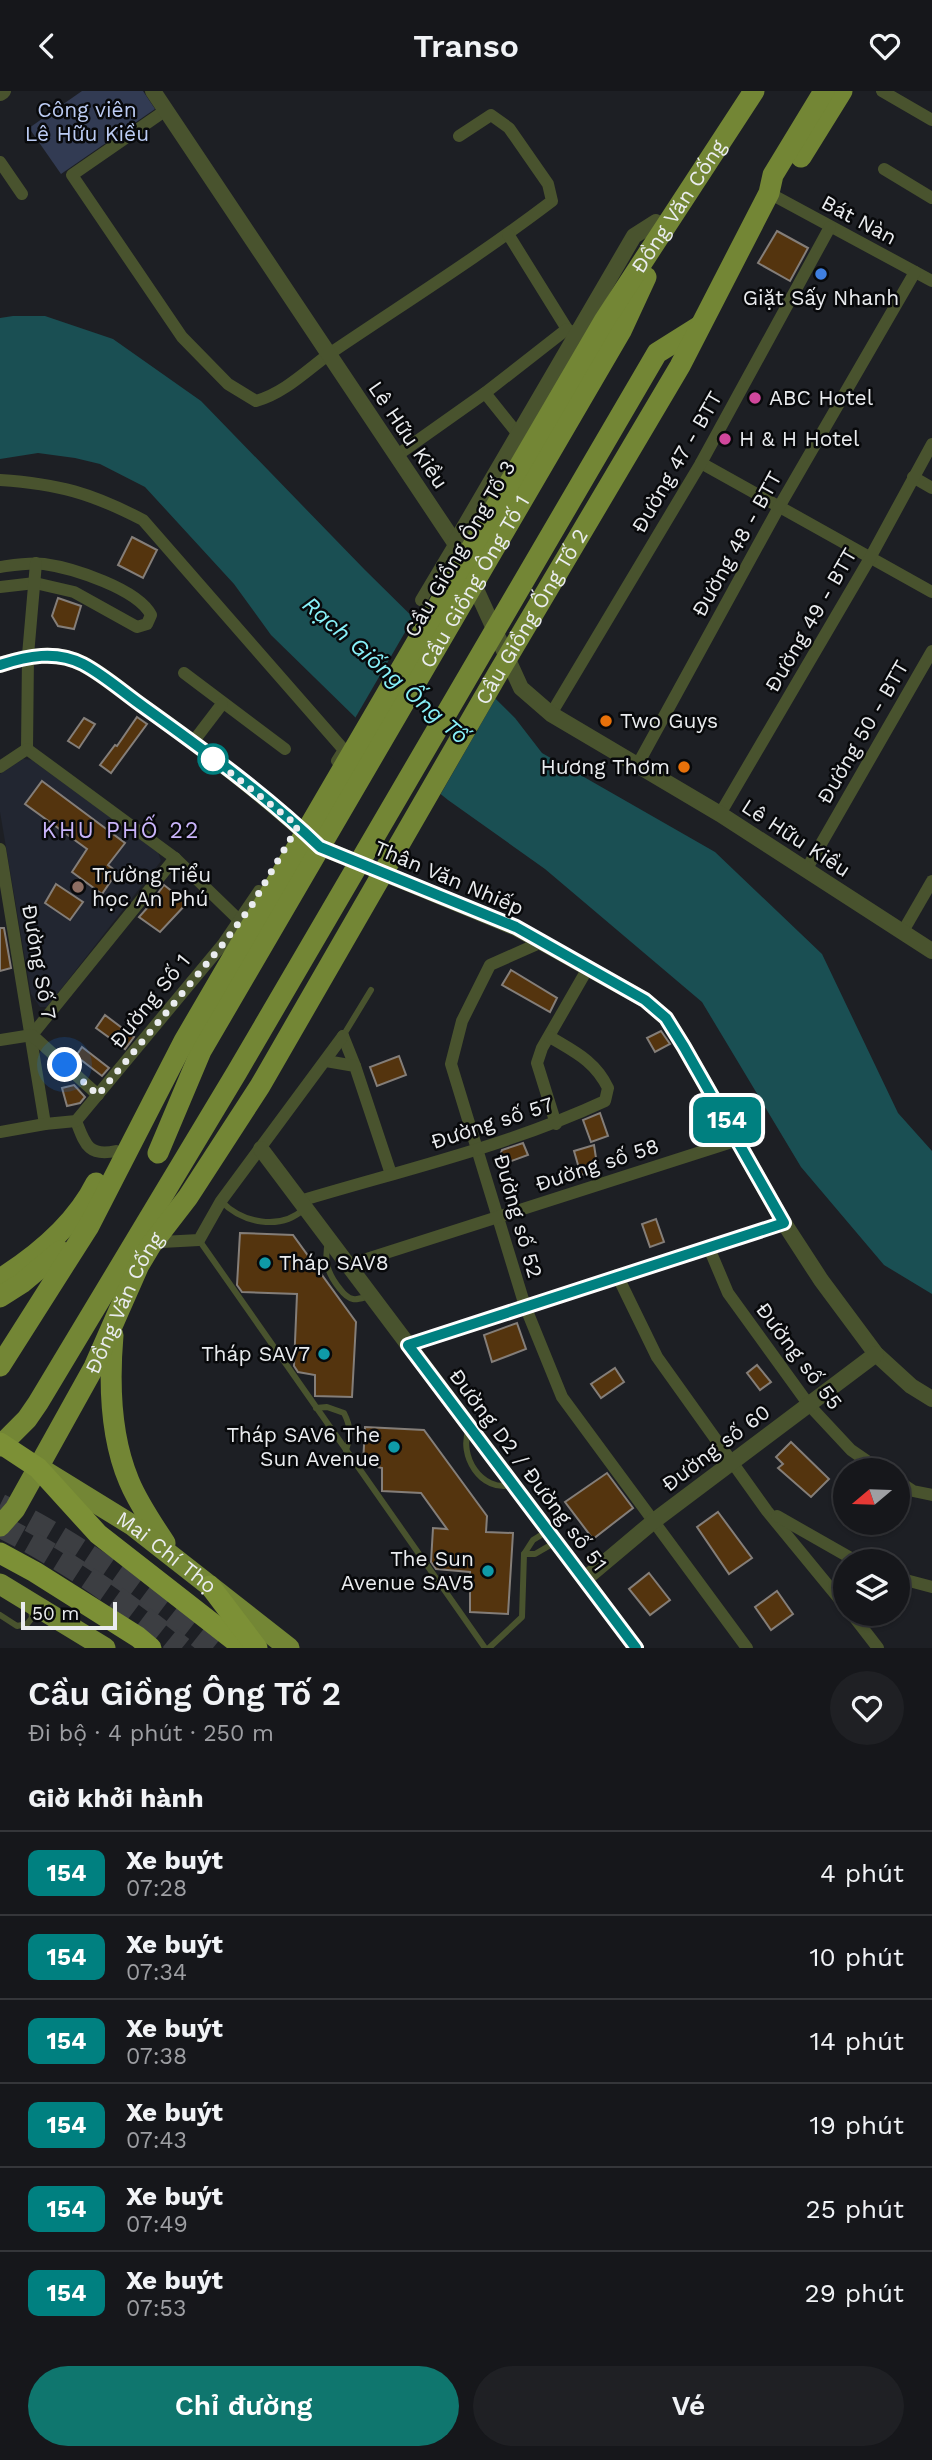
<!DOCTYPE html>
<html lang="vi">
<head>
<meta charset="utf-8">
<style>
	body { margin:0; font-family:"Work Sans",sans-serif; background:#1f2024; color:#f1f3f6; height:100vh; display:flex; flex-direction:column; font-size:26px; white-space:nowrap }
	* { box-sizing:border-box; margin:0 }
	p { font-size:23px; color:#9e9fa3 }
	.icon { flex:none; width:38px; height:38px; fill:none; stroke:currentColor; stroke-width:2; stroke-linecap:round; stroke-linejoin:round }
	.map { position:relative; height:1557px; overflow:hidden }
	.side { display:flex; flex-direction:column; background:#16171b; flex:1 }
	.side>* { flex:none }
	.badge { padding:0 14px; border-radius:10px; font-size:24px; line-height:46px }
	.needle { width:46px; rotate:251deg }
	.fabs { position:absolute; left:833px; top:1367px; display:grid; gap:14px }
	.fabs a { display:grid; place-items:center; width:77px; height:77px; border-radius:50%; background:#16171b; box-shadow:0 2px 5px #0004,0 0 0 2px #35363a; font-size:35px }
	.scale { position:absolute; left:21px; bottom:18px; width:96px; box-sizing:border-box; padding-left:7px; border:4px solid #eaecef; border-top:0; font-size:19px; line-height:24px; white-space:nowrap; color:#eaecef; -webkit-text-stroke:5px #08090b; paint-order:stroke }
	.you { position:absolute; width:35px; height:35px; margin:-18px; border:5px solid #fff; border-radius:50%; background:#1a73e8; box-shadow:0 0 0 10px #1a73e833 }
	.map>.badge { position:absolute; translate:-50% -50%; box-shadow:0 0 0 4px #fff }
	h2 { padding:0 28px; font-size:26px; line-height:63px }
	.round { display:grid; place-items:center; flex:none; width:74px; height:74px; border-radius:37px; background:#1f2024 }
	.head { display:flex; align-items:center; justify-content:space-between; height:119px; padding:0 28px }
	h1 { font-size:33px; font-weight:600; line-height:52px }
	.primary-button { display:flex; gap:14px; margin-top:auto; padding:14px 28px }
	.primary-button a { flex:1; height:80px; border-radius:42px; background:#0f766e; color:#fff; font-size:28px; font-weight:600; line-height:80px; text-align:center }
	.primary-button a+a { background:#1f2024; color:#f1f3f6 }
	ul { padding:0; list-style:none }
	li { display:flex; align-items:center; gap:21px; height:84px; padding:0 28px; border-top:2px solid #35363a }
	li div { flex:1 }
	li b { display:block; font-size:26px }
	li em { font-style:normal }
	li .badge { min-width:77px; font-weight:700; text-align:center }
	header { display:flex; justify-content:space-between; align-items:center; height:91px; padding:0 28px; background:#16171b; font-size:32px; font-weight:600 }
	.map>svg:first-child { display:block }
	.built { fill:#222631 }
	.green { fill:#323b53 }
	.water { fill:#1a4f53 }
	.pier { fill:#1d1f24 }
	.building { fill:#54340e; stroke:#847e79; stroke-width:2 }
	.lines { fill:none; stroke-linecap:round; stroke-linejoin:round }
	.motorway-tunnel { stroke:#3c3e42; stroke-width:23; stroke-dasharray:23 11; stroke-linecap:butt }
	.service { stroke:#49532e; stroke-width:6 }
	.minor { stroke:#49532e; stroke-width:12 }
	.tertiary { stroke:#49532e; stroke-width:16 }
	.primary { stroke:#738635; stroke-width:21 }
	.trunk { stroke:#7c9036; stroke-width:21 }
	.line-casing { stroke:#fff; stroke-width:16 }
	.line { stroke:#008080; stroke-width:10 }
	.walk { stroke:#eaecef; stroke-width:7; stroke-dasharray:0 12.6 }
	.shop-dot { fill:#3f7fe0; stroke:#08090b; stroke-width:2.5 }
	.hotel-dot { fill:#d1479c; stroke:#08090b; stroke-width:2.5 }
	.food-dot { fill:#e8710a; stroke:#08090b; stroke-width:2.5 }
	.stop-dot { fill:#fff; stroke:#008080; stroke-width:3.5 }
	.education-dot { fill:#8d6e63; stroke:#08090b; stroke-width:2.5 }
	.culture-dot { fill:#0f9aa8; stroke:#08090b; stroke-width:2.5 }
	.labels { text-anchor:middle; stroke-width:5; stroke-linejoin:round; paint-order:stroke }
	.park-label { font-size:21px; fill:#bcccf4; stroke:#08090b }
	.street-label { font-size:21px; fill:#eaecef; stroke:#08090b }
	.poi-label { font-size:21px; fill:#eaecef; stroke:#08090b; text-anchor:start }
	.water-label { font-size:23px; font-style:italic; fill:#88f1f9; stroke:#08090b }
	.neighbourhood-label { font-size:23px; letter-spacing:2px; fill:#c9b4fa; stroke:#08090b }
</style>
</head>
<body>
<header><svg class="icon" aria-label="back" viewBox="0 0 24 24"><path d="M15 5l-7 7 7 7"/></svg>Transo<svg class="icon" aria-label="heart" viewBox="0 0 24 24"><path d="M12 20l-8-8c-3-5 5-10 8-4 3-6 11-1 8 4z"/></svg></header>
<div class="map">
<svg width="932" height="1557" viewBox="0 0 932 1557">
	<rect width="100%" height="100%" fill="#1d1f24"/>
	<path class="built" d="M23,668L32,669L158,761L161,770L47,916H40L31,903L0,721V683Z"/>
	<path class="green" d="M82,0H143L155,18L61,83L29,37Z"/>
	<path class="water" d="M13,225H45L113,248L201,310L365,479L515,627L542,662L715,761L822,863L898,1022L932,1060V1203L884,1174L801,1076L702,911L545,778L448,709L402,672L271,544L234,493L145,396L100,373L75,367L38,362L0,368V227Z"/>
	<path class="pier" d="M415,524L497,605L439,706L400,675L354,629Z"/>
	<g class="building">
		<path d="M777,140L808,157L790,190L758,172Z"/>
		<path d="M132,446L157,459L143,487L118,474Z"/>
		<path d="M58,507L81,515L74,538L58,535L52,525Z"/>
		<path d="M137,626L147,633L111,682L100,674L115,654L117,655Z"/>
		<path d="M84,627L95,633L79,657L68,650Z"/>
		<path d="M42,690L125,752L108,774L117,781L102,803L72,781L87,758L25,713Z"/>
		<path d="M56,793L83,811L70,829L45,812Z"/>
		<path d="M164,794L187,812L160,841L139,826L157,806L156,805Z"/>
		<path d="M0,837H4L11,877L0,880Z"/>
		<path d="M511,879L557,907L550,921L502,894Z"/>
		<path d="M105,924L134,946L125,958L96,937Z"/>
		<path d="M661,940L670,953L655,961L647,947Z"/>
		<path d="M82,956L109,977L102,985L76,965Z"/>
		<path d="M399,965L406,984L377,995L370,976Z"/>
		<path d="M74,994L85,1006L80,1012L67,1015L62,997Z"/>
		<path d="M600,1022L608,1045L591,1051L583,1029Z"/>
		<path d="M523,1052L528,1064L503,1073L500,1064L502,1059Z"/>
		<path d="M594,1054L598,1080L581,1084L574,1060Z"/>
		<path d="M656,1128L664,1151L650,1156L642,1133Z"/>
		<path d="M240,1142L293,1144L356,1231L352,1306L315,1305V1284L298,1281L294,1275L297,1203L242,1201L237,1194Z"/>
		<path d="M517,1232L526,1258L492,1271L484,1244Z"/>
		<path d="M757,1274L771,1291L760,1299L747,1282Z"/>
		<path d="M615,1277L624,1291L601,1307L591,1293Z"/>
		<path d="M365,1336L424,1339L487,1425L486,1441L513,1442L508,1523L470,1521V1481L436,1478L431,1471L433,1437L447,1438L421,1402L382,1400V1377L363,1373Z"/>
		<path d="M791,1351L829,1388L811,1406L778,1377L783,1373L776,1366Z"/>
		<path d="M607,1382L633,1417L593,1448L565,1411Z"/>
		<path d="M718,1421L752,1467L729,1483L697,1436Z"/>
		<path d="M649,1482L670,1509L650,1524L629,1498Z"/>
		<path d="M777,1500L793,1523L771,1539L755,1516Z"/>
	</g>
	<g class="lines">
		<g class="motorway-tunnel">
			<path d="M0,1414C78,1452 146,1503 213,1557"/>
			<path d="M0,1435C65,1468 126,1511 182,1557"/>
		</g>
		<g class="service">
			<path d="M343,945L371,899"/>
			<path d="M221,1110C242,1132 280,1140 304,1118"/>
			<path d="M199,1149L485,1557"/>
			<path d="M328,1150C324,1170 327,1182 340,1198C343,1202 348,1207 353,1208C358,1209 365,1206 370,1205"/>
			<path d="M316,1317L327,1316L344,1322C351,1336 351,1344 346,1359"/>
			<path d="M469,1338C458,1364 481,1402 512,1394"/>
			<path d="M524,1463H535L554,1452"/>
			<path d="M0,1524L17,1535L27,1533L32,1527L31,1518"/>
			<path d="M489,1557L522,1526L524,1463L533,1449L546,1441"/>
		</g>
		<g class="minor">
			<path d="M882,0L932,29"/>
			<path d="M166,19L72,84L182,246L228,293L256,310C285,302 308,278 332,261C406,211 481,164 552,110L548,93L509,37L491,24L459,45"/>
			<path d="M0,71L22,103"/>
			<path d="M884,78L932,107"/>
			<path d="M769,102L932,190"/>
			<path d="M508,143L567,238L577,244"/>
			<path d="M485,302L567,238"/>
			<path d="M396,365L485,302L517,342"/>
			<path d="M701,372L932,501"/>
			<path d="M913,386L932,397"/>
			<path d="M0,389C59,393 91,402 143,429L344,659L337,670"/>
			<path d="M0,476C14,474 30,471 44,473C73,477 138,498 151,524L147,533L137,536L74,501L35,492L0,496"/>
			<path d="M421,509L455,452"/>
			<path d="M184,582L285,658"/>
			<path d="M551,623L701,372L830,136"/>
			<path d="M193,651L222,613"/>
			<path d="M27,658L28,564L36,472"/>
			<path d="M638,673L779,416L915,181"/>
			<path d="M0,676L27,658L175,767L239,829"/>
			<path d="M720,723L870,467L932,353"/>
			<path d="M0,758L45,1033"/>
			<path d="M806,779L932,560"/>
			<path d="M902,842L932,790"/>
			<path d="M544,850L490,874L462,930L451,973L525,1215L562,1306L747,1557"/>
			<path d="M32,944L175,767"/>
			<path d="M343,945L355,975"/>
			<path d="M0,949L32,944L98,1004"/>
			<path d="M326,970L355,975L391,1083"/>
			<path d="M76,1030C85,1053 88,1066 116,1060"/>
			<path d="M556,1033L537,972L542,957L588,877"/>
			<path d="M0,1041L45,1033L76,1030L223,853L259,800"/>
			<path d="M300,1110C403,1079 508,1055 605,1010L608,997C595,970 575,961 550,946"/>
			<path d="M157,1146L162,1151L199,1149L221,1110L343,945"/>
			<path d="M709,1157L728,1202L809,1314L851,1359L880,1379"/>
			<path d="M348,1174L738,1049"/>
			<path d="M617,1184L657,1266L767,1420L845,1515"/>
			<path d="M408,1254L784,1132"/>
			<path d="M898,1390L913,1400L932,1404"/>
			<path d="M777,1425L856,1470"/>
			<path d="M898,1487L932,1496"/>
			<path d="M851,1522L878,1557"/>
		</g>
		<g class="tertiary">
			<path d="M153,0L455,452L521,597L551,623L720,723L932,860"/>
			<path d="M0,2L3,0"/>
			<path d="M455,452L634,145L656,131"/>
			<path d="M0,574C27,565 55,559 83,573C104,584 124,602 144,616C205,659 265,705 320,756L516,837L645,909L666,927L684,956L784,1132L821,1189L876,1263L911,1295L932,1308"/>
			<path d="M261,1058L636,1557"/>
			<path d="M585,1488L654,1430L876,1263"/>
		</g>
		<g class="primary">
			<path d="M801,66L842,0"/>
			<path id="s1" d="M158,1062L201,960L621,240L646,186"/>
			<path d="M0,1188C38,1164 76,1132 96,1092"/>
			<path d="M0,1206L22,1192L60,1160"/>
			<path d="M113,1244C109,1291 110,1345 129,1390C138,1412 152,1432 165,1452"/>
			<path id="s2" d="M0,1275L89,1135L184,950L604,230L754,0"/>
			<path d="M0,1355L27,1328L38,1312L237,981L657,262L700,235"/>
			<path id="s3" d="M46,1381L132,1434L289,1557"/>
			<path id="s4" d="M0,1435L15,1418L94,1276L139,1174L151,1154L188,1106L260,995L497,584L680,275L769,102L773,84L824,0"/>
			<path d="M0,1493L105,1557"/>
		</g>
		<g class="trunk">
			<path d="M0,1352L38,1377L98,1443L244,1557"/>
			<path d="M0,1462L35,1481L138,1546L151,1557"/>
			<path d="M210,1495L257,1557"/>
		</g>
	</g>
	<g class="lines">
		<g class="line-casing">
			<path id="line" d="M0,574C27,565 56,559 83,573C104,584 124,602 144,616C204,659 266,704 320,756L516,836L645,909L666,927L684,956L784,1132L408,1254L636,1557"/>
		</g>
		<use href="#line" class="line"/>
		<path class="walk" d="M65,974L98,1004L223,853L252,814L298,735L213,668"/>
	</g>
	<circle class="shop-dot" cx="821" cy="183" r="7"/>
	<g class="hotel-dot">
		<circle cx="755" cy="307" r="7"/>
		<circle cx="725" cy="348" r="7"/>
	</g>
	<g class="food-dot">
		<circle cx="606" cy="630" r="7"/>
		<circle cx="684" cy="676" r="7"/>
	</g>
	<circle class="stop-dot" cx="213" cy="668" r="14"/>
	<circle class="education-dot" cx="78" cy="796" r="7"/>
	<g class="culture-dot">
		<circle cx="265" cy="1172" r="7"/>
		<circle cx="324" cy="1263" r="7"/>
		<circle cx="394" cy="1356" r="7"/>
		<circle cx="488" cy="1480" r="7"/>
	</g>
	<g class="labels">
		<g class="park-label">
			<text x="87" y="26">Công viên<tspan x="87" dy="24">Lê Hữu Kiều</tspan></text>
		</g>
		<g class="street-label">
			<text dy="7" stroke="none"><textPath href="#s2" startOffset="1344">Đồng Văn Cống</textPath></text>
			<text transform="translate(859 129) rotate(28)" y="7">Bát Nàn</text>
			<text transform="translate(408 344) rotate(56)" y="7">Lê Hữu Kiều</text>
			<text transform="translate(677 371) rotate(-60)" y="7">Đường 47 - BTT</text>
			<text transform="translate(737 453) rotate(-61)" y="7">Đường 48 - BTT</text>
			<text transform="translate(460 458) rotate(-60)" y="7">Cầu Giồng Ông Tố 3</text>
			<text dy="7" stroke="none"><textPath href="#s1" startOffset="654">Cầu Giồng Ông Tố 1</textPath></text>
			<text dy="7" stroke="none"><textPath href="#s4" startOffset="1055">Cầu Giồng Ống Tố 2</textPath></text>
			<text transform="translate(811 529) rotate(-60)" y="7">Đường 49 - BTT</text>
			<text transform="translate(863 641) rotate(-60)" y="7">Đường 50 - BTT</text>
			<text transform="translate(796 747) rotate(33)" y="7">Lê Hữu Kiều</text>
			<text transform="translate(449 787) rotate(23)" y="7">Thân Văn Nhiếp</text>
			<text transform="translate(39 871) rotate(80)" y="7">Đường Số 7</text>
			<text transform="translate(150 910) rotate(-51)" y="7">Đường Số 1</text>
			<text transform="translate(492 1032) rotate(-18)" y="7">Đường số 57</text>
			<text transform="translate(597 1074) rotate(-18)" y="7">Đường số 58</text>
			<text transform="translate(518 1125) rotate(74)" y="7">Đường số 52</text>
			<text dy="7" stroke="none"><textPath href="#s4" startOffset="256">Đồng Văn Cống</textPath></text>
			<text transform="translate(799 1265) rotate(53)" y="7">Đường số 55</text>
			<text transform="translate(716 1357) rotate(-37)" y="7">Đường số 60</text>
			<text transform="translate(528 1379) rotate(53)" y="7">Đường D2 / Đường số 51</text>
			<text dy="7" stroke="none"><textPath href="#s3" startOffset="145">Mai Chí Thọ</textPath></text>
		</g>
		<g class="poi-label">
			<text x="821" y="214" text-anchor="middle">Giặt Sấy Nhanh</text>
			<text x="769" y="314">ABC Hotel</text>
			<text x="739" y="355">H &amp; H Hotel</text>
			<text x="620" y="637">Two Guys</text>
			<text x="670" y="683" text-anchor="end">Hương Thơm</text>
			<text x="92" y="791">Trường Tiểu<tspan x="92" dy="24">học An Phú</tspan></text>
			<text x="279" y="1179">Tháp SAV8</text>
			<text x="310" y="1270" text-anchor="end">Tháp SAV7</text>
			<text x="380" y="1351" text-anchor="end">Tháp SAV6 The<tspan x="380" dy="24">Sun Avenue</tspan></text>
			<text x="474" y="1475" text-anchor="end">The Sun<tspan x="474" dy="24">Avenue SAV5</tspan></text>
		</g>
		<g class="water-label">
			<text transform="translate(386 579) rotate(41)" y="8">Rạch Giống Ống Tố</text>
		</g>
		<g class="neighbourhood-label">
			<text x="121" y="747">KHU PHỐ 22</text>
		</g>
	</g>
</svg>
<div class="fabs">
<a><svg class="needle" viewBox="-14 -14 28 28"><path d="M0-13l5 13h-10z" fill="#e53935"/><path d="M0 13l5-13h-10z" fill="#9e9fa3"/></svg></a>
<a><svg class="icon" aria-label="layers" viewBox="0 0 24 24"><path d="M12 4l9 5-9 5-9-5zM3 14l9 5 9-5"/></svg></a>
</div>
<div class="scale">50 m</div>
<div class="you" style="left:65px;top:974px"></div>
<b class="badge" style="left:727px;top:1029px;background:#008080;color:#fff">154</b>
</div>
<section class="side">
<div class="head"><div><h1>Cầu Giồng Ông Tố 2</h1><p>Đi bộ · 4 phút · 250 m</p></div><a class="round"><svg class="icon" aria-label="heart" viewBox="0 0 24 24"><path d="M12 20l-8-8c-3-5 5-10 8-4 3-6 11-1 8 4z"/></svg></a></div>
<h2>Giờ khởi hành</h2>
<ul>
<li><span class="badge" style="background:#008080;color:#fff">154</span><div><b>Xe buýt</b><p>07:28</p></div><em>4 phút</em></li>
<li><span class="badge" style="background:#008080;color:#fff">154</span><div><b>Xe buýt</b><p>07:34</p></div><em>10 phút</em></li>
<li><span class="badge" style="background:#008080;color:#fff">154</span><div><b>Xe buýt</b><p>07:38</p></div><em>14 phút</em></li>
<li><span class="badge" style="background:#008080;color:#fff">154</span><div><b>Xe buýt</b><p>07:43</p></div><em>19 phút</em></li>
<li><span class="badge" style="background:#008080;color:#fff">154</span><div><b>Xe buýt</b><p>07:49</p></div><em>25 phút</em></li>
<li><span class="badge" style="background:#008080;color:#fff">154</span><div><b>Xe buýt</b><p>07:53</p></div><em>29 phút</em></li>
</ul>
<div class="primary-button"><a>Chỉ đường</a><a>Vé</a></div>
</section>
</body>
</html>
